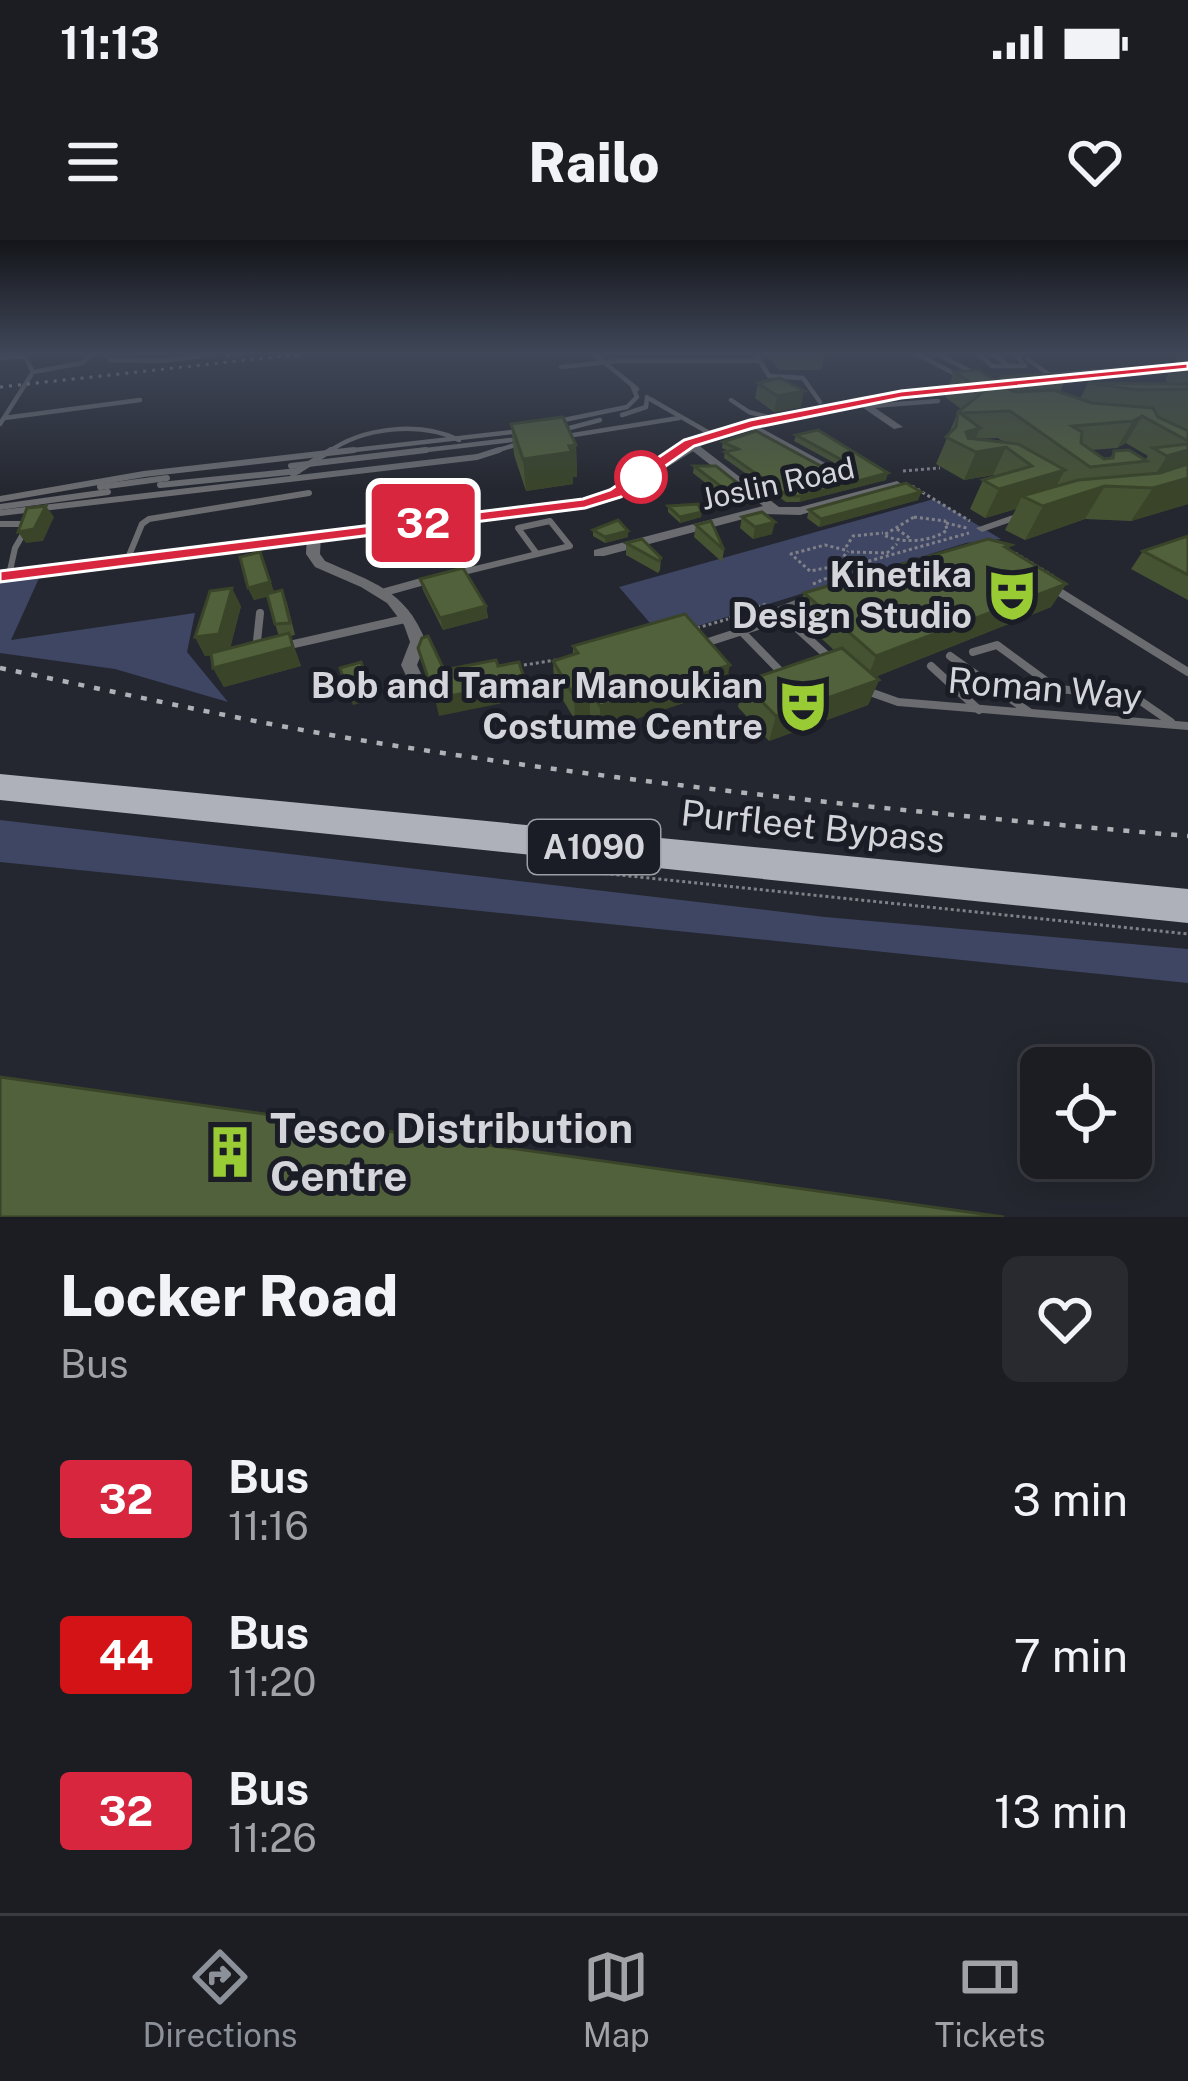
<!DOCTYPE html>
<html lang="en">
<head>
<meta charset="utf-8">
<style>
	body { margin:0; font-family:"Public Sans",sans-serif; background:#282a30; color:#f1f3f6; height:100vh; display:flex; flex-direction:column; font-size:45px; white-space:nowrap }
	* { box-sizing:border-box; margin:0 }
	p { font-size:39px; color:#a0a2a6 }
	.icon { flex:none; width:66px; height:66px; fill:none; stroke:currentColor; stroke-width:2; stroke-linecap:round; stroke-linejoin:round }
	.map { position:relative; height:977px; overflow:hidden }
	.panel { display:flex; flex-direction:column; background:#1b1d23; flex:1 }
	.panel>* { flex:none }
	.badge { padding:0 24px; border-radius:9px; font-size:42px; line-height:78px }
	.fabs { position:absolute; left:1020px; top:807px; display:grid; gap:24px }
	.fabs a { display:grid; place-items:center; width:132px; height:132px; border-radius:18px; background:#1b1d23; box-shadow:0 6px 30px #0003,0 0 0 3px #393b41; font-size:60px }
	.map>.badge { position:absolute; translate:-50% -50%; box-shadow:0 0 0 6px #fff }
	.round { display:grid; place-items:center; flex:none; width:126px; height:126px; border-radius:18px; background:#282a30 }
	.headline { display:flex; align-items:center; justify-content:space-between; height:204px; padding:0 60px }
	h1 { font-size:57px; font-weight:800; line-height:90px }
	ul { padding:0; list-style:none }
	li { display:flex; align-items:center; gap:36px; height:156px; padding:0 60px }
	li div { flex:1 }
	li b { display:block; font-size:45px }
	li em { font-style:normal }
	li .badge { min-width:132px; font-weight:700; text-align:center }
	.status { display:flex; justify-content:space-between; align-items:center; height:84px; padding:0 60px; background:#1b1d23; direction:ltr }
	.status svg { height:33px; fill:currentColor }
	header { display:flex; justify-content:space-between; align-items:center; height:156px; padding:0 60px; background:#1b1d23; font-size:54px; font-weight:800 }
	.tabs { display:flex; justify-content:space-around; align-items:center; height:168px; border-top:3px solid #393b41; background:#1b1d23; font-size:33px; color:#a0a2a6 }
	.tabs a { display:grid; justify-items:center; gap:6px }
	.tabs .current { color:#8c9099 }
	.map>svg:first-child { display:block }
	.green { fill:#3e4663 }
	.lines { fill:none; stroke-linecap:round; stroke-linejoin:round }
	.path { stroke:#808188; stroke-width:3; stroke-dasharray:3 3; stroke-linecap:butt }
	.service-far2 { stroke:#6a6c70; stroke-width:4.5 }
	.service-far1 { stroke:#6a6c70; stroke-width:6 }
	.service { stroke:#6a6c70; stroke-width:8 }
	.minor { fill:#6a6c70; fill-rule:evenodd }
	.tertiary { fill:#6a6c70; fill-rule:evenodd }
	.primary { fill:#aeb1ba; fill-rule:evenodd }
	.rail-far1 { stroke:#afb1b7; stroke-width:3; stroke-dasharray:3 6; stroke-linecap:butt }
	.rail { stroke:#afb1b7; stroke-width:4.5; stroke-dasharray:6 10; stroke-linecap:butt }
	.wall { fill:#465333; fill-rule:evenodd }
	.shaded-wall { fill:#394429 }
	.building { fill:#51613b; stroke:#394429; stroke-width:3 }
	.line { fill:#d7263d; stroke:#fff; stroke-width:3 }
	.stop-dot { fill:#fff; stroke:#d7263d; stroke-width:6 }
	.labels { text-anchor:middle; stroke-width:10; stroke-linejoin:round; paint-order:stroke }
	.far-street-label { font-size:30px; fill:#d4d5db; stroke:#1b1d26 }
	.shield { fill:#1b1d26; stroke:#9c9ea5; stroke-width:3 }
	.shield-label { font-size:33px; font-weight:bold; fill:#d4d5db }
	.poi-label { font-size:36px; font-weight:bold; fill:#d4d5db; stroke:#1b1d26; text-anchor:end }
	.street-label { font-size:36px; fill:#d4d5db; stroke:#1b1d26 }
	.near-poi-label { font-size:42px; font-weight:bold; fill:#d4d5db; stroke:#1b1d26; text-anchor:start }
</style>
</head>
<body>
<div class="status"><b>11:13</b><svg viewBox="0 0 49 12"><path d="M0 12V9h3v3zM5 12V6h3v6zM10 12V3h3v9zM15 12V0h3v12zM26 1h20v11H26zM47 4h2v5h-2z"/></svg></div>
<header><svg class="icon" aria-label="menu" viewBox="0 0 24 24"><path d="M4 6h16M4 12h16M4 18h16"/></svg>Railo<svg class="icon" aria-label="heart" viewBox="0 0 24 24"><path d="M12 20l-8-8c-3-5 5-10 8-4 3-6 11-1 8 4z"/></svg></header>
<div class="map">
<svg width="1188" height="977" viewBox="0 0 1188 977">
	<rect width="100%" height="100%" fill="#24272f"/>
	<g class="green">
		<path d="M934,259L1001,299L966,303L662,397L619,347Z"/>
		<path d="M40,336L11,400L195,373L187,412L228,462L115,429L0,413V343Z"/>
		<path d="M0,580L825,677L1188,709V743L0,622Z"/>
	</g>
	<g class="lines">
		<g class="path">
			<path d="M226,116L242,114"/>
			<path d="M903,231L940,228"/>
			<path d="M912,246L970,281"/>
			<path d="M914,277L945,281L947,290C932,302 901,304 884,295Z"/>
			<path d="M946,283L967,288"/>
			<path d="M897,289L911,299"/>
			<path d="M846,307L853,296L883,293"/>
			<path d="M845,310L825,305L791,314L810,331L836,326L848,311"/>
			<path d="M851,312L887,313L897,304"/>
			<path d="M1015,313L1053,336"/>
			<path d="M813,344L862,323L969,293"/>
			<path d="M733,382L729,378L766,364"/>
			<path d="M697,388L728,379"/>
			<path d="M518,426L556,420"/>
			<path d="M533,626L1188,694"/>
		</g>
		<g class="service-far2">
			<path d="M594,114L637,149"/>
			<path d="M917,114L961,137"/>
			<path d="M937,114L980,136"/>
			<path d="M978,114L992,126H1025L1015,114"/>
			<path d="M993,114L1009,126"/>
			<path d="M0,118L25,116L33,132"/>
			<path d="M1027,119L1053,137"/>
			<path d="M110,120L164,121L213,114"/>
			<path d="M760,121L769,136L803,138L820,162"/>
			<path d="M561,127L618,121H760L756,114"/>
			<path d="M650,159L711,194"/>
			<path d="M731,160L749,172L775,179"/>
			<path d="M871,166L938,161"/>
			<path d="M622,175L646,167L647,157"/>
			<path d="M4,178L140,160"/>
			<path d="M554,182L627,167L637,157L632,145"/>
			<path d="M0,184L33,132L82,123L92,114"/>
			<path d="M558,191L600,180"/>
			<path d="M561,197L679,178"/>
			<path d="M327,213C362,187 420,181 459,200"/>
			<path d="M328,213L521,191"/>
			<path d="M401,213L511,200"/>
			<path d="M489,213L518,204"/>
		</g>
		<g class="service-far1">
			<path d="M291,226L426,210"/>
			<path d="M293,234L331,210"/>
			<path d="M160,245L298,231"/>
			<path d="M100,247L167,238"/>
			<path d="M0,259L144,234L354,210"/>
			<path d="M0,267L108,252"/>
			<path d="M0,273L477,217L499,210"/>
			<path d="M0,284H29L15,308L9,335"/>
			<path d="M128,318L142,284L149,279L309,253"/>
			<path d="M455,334L570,306L550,281L518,288L537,314"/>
		</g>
		<g class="service">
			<path d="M1053,348L1188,432"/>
			<path d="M385,352L432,339"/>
			<path d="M812,358L778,371L832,420"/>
			<path d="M260,373L257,401L262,407"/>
			<path d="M741,391L786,437"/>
			<path d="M702,404L786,377"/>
			<path d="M285,406L409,378"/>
			<path d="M973,412L997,405L1057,449L1132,455L1171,482"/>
			<path d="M950,416L1029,472"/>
			<path d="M931,426L979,470"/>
			<path d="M721,432L742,453L749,452"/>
			<path d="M867,451L898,462L1188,486"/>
		</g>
		<g class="minor">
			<path d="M856,159H862L903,187L894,189L856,163Z"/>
			<path d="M750,182L838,230L840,232L830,234L746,187L745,185Z"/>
			<path d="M685,201H693L779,267H800L897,241L903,245L800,275L762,274L604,316H594V310L763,266L685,205Z"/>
			<path d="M1027,270L1037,273L982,292L976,288Z"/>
			<path d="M314,291L321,295L320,314L325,321C372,342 406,350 426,402L417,425L423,438L421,442H409L401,425L410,402L404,385L387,363L361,347L315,327L306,314L307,295Z"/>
		</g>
		<g class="tertiary">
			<path d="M1188,122V130L1036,142L1030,138L1036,134Z"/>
			<path d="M977,141L981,148L859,165L716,197L624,254L585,268L0,343V331L584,258L613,247L706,191L859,157Z"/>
		</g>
		<path class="primary" d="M0,534L1188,649V683L0,560Z"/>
		<path class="rail-far1" d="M0,147L302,114"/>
		<path class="rail" d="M0,428C122,453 243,481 366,501C638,545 913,573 1188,596"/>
	</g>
	<g class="wall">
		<path d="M767,114H825L821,130H779Z"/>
		<path d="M1180,114H1188V264L1131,281L1085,279L1025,300L1005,290L1016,269L985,278L970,269L983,240L995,237L993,235L964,240L936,224L958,172L961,169L945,157L954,132L996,141L1002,136L1068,134L1060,152L1080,159L1088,143L1166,144V138ZM998,198L1004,202L975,199ZM1126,203L1148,216L1145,220L1114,211L1110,218L1104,219L1091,210L1117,208Z"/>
		<path d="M758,143L801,167L774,172L755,158Z"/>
		<path d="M511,184L576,205L577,237H573V244L526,251L514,215Z"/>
		<path d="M796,195L886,240L799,262H786L724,218L725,212L729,211L722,208L723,202L830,231L841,229L840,226L794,201Z"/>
		<path d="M694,226L754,256L752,263L737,268L693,233Z"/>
		<path d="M921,252L918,260L819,287L807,278L809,270Z"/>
		<path d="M668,266L701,277L680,283L668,272Z"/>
		<path d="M742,277L772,294L753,299L740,288Z"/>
		<path d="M696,285L724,310L722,322L694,297Z"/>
		<path d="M593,290L628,291V297L605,303L593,296Z"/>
		<path d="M1188,296V360L1131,329L1143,311Z"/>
		<path d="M626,303L661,318L660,330L658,333L626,315Z"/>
		<path d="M1011,305L1008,309L1066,344L1051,367L875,437L879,440L868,465L769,501L738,467L743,442L835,411L797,376L804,353Z"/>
		<path d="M260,312L274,352L282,350L287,363L295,395L290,396L301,426L224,447L213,428L212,415L205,416L195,397L241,366L230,408L279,396L275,384L268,356L254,360L248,348Z"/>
		<path d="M420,339L486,366L488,378L443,390L423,350Z"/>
		<path d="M573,406L725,449L600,491L590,475L575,480L554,445L553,421L573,414Z"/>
	</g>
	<g class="shaded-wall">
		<path d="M804,151L801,167L774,172L777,156Z"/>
		<path d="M1142,176L1126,203L1117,208L1133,181Z"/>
		<path d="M980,188L971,209L966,192Z"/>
		<path d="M576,205L577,237H573V244L526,251L523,219Z"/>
		<path d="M1006,207L993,235L964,240L976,212Z"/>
		<path d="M1188,210V226L1149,245L1167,216Z"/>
		<path d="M1065,230L1049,259L1022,256L1016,269L985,278L999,249Z"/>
		<path d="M888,233L886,240L799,262L801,256Z"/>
		<path d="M1188,238V264L1131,281L1153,248Z"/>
		<path d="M1105,246L1085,279L1025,300L1043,266Z"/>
		<path d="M921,252L918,260L819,287L821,279Z"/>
		<path d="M754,256L752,263L737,268L739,260Z"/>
		<path d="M46,266L54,277L43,301L26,303L18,292Z"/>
		<path d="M702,272L701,277L680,283V277Z"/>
		<path d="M775,282L772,294L753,299L755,287Z"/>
		<path d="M628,291V297L605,303V297Z"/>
		<path d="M260,312L275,355L254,360L248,348Z"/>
		<path d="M1066,344L1051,367L867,440L876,416Z"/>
		<path d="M232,348L241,366L229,413L205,416L195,397Z"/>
		<path d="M486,366L488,378L443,390L440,378Z"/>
		<path d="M289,393L301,426L224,447L213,428Z"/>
		<path d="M730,425L725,449L600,491V466Z"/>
		<path d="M879,440L868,465L769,501L776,476Z"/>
		<path d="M525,441L527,458L439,476L435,459Z"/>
		<path d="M370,447L374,459L353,465L348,453Z"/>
		<path d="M590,451V475L575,480L574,456Z"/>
	</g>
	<g class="building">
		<path d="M978,130L996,141L1002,136L1068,134L1014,138L1005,147L1015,152L1054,150L1092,163L1153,168L1158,177L1188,191V201L1142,176L1133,181L1072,186L1082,192L1081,203L1104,219L1113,218L1114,211L1129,210L1147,221L1090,227L1010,171L960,173L980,188L966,192L968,198L1018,204L1065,230L999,249L983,240L1032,226L1006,207L976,212L946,197L956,187L958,172L988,148H979L954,132Z"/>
		<path d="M780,138L804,151L777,156L758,143Z"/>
		<path d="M1088,143L1188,144V149L1138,150Z"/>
		<path d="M563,177L576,205L569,206L572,212L523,219L511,184Z"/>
		<path d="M818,190L888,233L801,256H788L725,212L738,209L723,202L756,191L830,231L845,228L842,220L796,195Z"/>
		<path d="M1188,204V210L1167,216L1153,208Z"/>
		<path d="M1188,224V238L1153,248L1105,246L1043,266L1022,256L1078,240L1160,233Z"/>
		<path d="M694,226H716L754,256L739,260Z"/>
		<path d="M906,243L921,252L821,279L809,270Z"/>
		<path d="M698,264L702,272L680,277L668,266Z"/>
		<path d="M46,266L34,289L18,292L27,268Z"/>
		<path d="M762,272L775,282L755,287L742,277Z"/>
		<path d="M618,280L628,291L605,297L593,290Z"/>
		<path d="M711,281L724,310L696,285Z"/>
		<path d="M1188,296V335L1143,311Z"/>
		<path d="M642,299L661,318L659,321L626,303Z"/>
		<path d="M988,299L1011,305L1005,307L1066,344L876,416L804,353Z"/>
		<path d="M260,312L270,342L248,348L240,317Z"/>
		<path d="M463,328L486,366L440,378L420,339Z"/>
		<path d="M232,348L219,394L195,397L210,351Z"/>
		<path d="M282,350L290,383L275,384L267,354Z"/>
		<path d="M685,374L730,425L600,466L590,451L574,456L553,421L578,413L573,406Z"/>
		<path d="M289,393L293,407L213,428L211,413Z"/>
		<path d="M428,396L444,430L496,420L498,426L519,422L525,441L435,459L418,408L422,398Z"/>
		<path d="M842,408L879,440L776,476L743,442Z"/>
		<path d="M361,422L370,447L348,453L340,428Z"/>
		<path d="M0,837L1004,977H0Z"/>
	</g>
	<linearGradient id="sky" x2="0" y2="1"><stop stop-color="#14151a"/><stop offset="0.45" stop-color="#3f4758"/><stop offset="1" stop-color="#3f4758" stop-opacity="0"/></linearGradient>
	<rect width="1188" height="251" fill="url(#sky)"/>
	<path class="line" d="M1188,123V129L901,158L753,188L694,206L621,257L585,268L0,342V331L583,259L610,250L684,200L750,180L901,151Z"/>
	<defs>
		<g id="theatre-bare" transform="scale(4.14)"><path d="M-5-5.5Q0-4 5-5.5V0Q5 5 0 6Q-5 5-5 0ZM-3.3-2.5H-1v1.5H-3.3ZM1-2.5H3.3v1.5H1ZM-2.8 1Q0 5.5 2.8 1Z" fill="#99cb35" stroke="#1b1d26" stroke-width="2.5" paint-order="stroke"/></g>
		<g id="building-bare" transform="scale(4.14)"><path d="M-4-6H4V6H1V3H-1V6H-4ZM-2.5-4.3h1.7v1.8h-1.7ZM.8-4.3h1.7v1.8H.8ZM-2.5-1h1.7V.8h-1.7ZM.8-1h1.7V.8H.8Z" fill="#99cb35" stroke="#1b1d26" stroke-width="2.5" paint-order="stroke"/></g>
	</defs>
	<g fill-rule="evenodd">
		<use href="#theatre-bare" x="1012" y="355"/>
		<use href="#theatre-bare" x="803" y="466"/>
		<use href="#building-bare" x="230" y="912"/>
	</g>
	<circle class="stop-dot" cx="641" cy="237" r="24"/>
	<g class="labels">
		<g class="far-street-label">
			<text transform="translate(778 244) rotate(-12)" y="10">Joslin Road</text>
		</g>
		<rect class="shield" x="528" y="580" width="132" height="54" rx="9"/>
		<g class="shield-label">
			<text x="594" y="619">A1090</text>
		</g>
		<g class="poi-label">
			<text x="972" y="347">Kinetika<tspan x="972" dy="41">Design Studio</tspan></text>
			<text x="763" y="458">Bob and Tamar Manoukian<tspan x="763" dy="41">Costume Centre</tspan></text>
		</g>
		<g class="street-label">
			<text transform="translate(1045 448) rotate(5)" y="13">Roman Way</text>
			<text transform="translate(813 586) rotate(6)" y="13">Purfleet Bypass</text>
		</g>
		<g class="near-poi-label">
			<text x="270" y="903">Tesco Distribution<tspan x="270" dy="48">Centre</tspan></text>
		</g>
	</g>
</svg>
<div class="fabs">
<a><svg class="icon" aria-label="locate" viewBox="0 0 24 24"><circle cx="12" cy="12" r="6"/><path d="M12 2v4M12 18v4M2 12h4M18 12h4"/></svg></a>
</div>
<b class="badge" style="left:423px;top:283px;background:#d7263d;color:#fff">32</b>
</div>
<section class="panel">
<div class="headline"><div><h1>Locker Road</h1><p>Bus</p></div><a class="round"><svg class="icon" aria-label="heart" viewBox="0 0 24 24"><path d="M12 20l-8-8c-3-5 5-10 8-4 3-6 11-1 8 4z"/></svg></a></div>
<ul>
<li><span class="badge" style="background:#d7263d;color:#fff">32</span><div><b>Bus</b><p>11:16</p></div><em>3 min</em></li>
<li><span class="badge" style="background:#d41317;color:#fff">44</span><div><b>Bus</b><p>11:20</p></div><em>7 min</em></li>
<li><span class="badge" style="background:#d7263d;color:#fff">32</span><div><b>Bus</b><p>11:26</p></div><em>13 min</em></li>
</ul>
</section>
<nav class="tabs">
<a class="current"><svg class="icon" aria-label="directions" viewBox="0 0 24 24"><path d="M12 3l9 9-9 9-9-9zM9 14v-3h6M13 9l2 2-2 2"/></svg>Directions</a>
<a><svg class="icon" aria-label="map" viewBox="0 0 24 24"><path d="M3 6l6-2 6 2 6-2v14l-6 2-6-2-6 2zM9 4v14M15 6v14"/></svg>Map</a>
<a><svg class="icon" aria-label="tickets" viewBox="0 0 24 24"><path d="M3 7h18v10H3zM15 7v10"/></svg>Tickets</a>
</nav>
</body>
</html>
